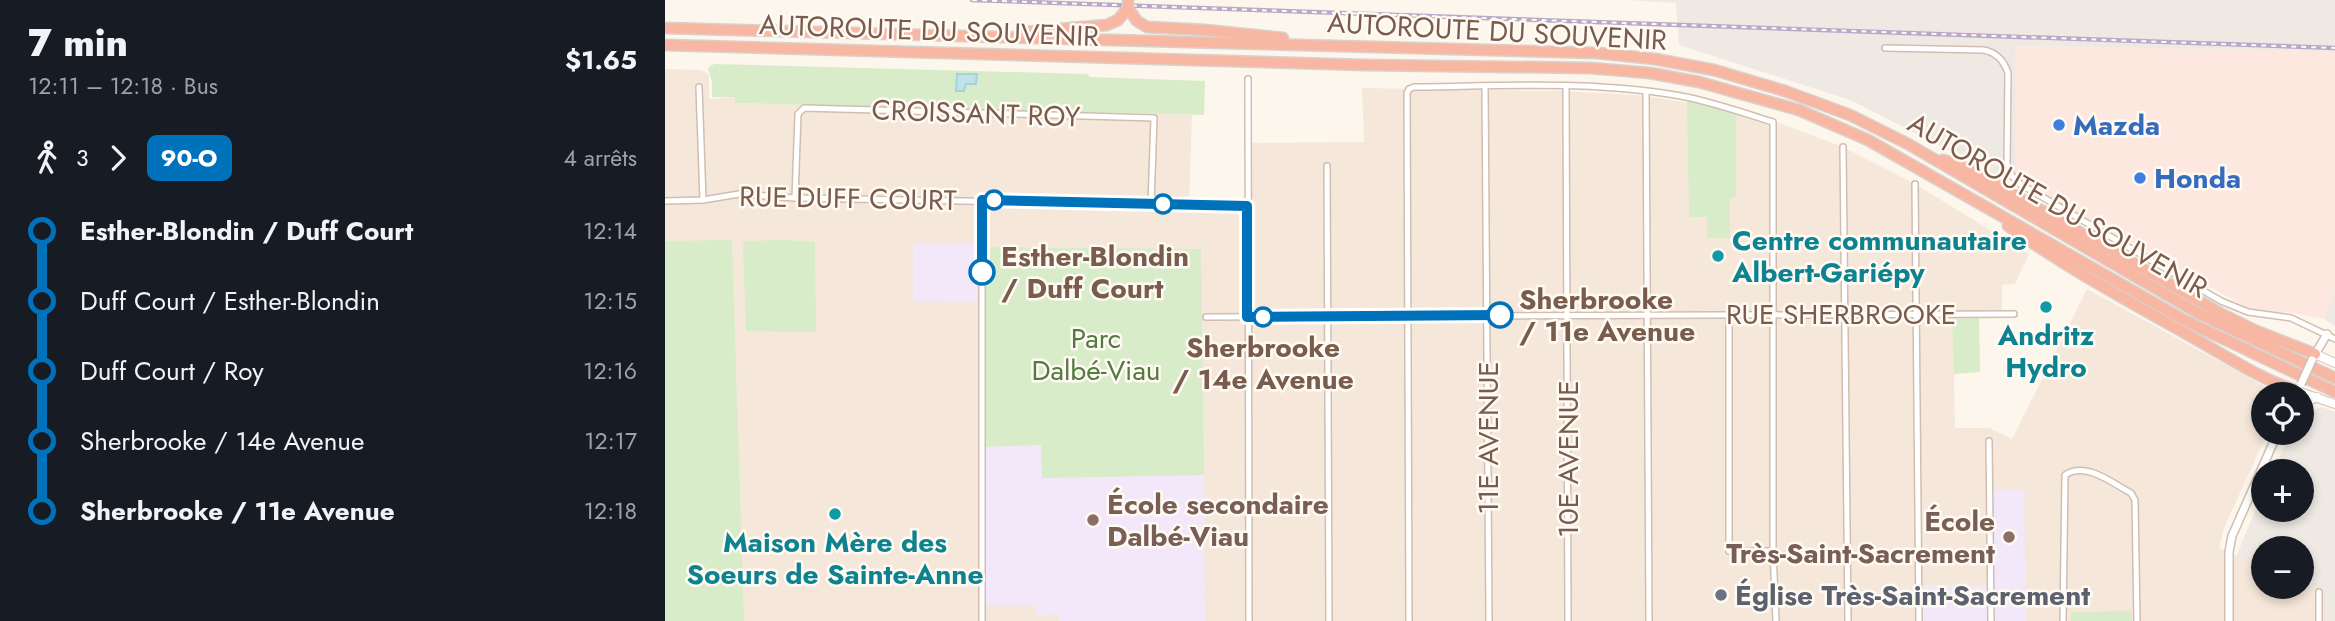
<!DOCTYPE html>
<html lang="fr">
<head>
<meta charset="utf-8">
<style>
	body { margin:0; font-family:Jost,sans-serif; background:#242831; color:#f1f3f6; height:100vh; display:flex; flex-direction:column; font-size:26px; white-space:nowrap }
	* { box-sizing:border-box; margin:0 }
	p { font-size:23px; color:#9ea1a6 }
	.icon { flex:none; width:38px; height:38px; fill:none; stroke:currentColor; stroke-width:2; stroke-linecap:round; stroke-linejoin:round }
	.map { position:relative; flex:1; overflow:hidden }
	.side { display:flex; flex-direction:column; background:#171b24; width:665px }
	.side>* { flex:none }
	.badge { padding:0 14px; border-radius:10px; font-size:24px; line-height:46px }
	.controls { position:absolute; left:1586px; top:382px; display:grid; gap:14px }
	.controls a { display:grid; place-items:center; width:63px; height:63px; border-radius:50%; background:#171b24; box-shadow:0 4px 10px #0003; font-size:35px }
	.map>.badge { position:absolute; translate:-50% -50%; box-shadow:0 0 0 4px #fff }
	.legs { display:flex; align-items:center; gap:10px; height:77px; padding:0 28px; font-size:23px }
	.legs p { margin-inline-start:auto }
	.overview { display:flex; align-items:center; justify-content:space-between; height:119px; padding:0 28px }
	h1 { font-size:38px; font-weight:800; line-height:52px }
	ul { padding:0 28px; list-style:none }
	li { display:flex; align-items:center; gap:24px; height:70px; font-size:26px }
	li i { display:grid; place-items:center; width:10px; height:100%; margin:0 9px; background:currentColor }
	li i::after { content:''; width:18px; height:18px; margin:-9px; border:5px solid; border-radius:50%; background:#171b24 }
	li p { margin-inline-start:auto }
	li:first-child i { background:linear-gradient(#0000 50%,currentColor 0) }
	li:last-child i { background:linear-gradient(currentColor 50%,#0000 0) }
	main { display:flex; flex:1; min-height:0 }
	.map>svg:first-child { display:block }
	.residential { fill:#f5e8da }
	.commercial { fill:#fde8e0 }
	.industrial { fill:#efe9e4 }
	.education { fill:#f3e8fa }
	.green { fill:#d8ecc9 }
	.water { fill:#bfe3e8; stroke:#a5d3da; stroke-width:2 }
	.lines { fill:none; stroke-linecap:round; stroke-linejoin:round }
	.minor-casing { stroke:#d1beb0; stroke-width:8 }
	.tertiary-casing { stroke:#d1beb0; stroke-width:10 }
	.secondary-casing { stroke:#d6c0b0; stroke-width:10 }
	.motorway-casing { stroke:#dad1cd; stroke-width:13 }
	.minor { stroke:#fff; stroke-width:5 }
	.tertiary { stroke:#fff; stroke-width:7 }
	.secondary { stroke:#fff; stroke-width:8 }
	.motorway { stroke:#f7b7a3; stroke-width:10 }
	.rail-casing { stroke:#b9a8c9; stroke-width:4.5 }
	.rail { stroke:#fffaf3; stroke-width:2; stroke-dasharray:5; stroke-linecap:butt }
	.tertiary-bridge-casing { stroke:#d1beb0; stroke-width:10; stroke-linecap:butt }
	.motorway-bridge-casing { stroke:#dad1cd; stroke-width:13; stroke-linecap:butt }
	.tertiary-bridge { stroke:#fff; stroke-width:7 }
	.motorway-bridge { stroke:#f7b7a3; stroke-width:10 }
	.line-1-casing { stroke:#fff; stroke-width:16 }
	.line-1 { stroke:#0072bc; stroke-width:10 }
	.shop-dot { fill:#3f7fe0; stroke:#fffaf3; stroke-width:2.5 }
	.stop-1-dot { fill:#fff; stroke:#0072bc; stroke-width:3.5 }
	.culture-dot { fill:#0f9aa8; stroke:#fffaf3; stroke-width:2.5 }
	.education-dot { fill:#8d6e63; stroke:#fffaf3; stroke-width:2.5 }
	.worship-dot { fill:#6b7280; stroke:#fffaf3; stroke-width:2.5 }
	.labels { text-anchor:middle; stroke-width:5; stroke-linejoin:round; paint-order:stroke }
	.street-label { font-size:28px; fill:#7a5c4d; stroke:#fffaf3 }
	.shop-label { font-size:28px; font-weight:bold; fill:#366cbe; stroke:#fffaf3; text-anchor:start }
	.culture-label { font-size:28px; font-weight:bold; fill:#0d838f; stroke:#fffaf3 }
	.stop-label { font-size:28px; font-weight:bold; fill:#7a5c4d; stroke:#fffaf3; text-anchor:start }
	.park-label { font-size:28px; fill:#537a41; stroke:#fffaf3 }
	.education-label { font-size:28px; font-weight:bold; fill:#785e54; stroke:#fffaf3; text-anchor:start }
	.worship-label { font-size:28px; font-weight:bold; fill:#5b616d; stroke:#fffaf3; text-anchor:start }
</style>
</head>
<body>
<main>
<section class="side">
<div class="overview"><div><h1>7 min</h1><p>12:11 – 12:18 · Bus</p></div><b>$1.65</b></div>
<div class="legs"><svg class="icon" aria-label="walk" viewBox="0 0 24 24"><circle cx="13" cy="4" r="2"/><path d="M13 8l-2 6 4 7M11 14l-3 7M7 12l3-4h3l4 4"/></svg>3<svg class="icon" aria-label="forward" viewBox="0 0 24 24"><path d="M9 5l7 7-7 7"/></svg><b class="badge" style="background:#0072bc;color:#fff">90-O</b><p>4 arrêts</p></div>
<ul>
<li><i style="color:#0072bc"></i><b>Esther-Blondin / Duff Court</b><p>12:14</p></li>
<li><i style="color:#0072bc"></i><span>Duff Court / Esther-Blondin</span><p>12:15</p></li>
<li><i style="color:#0072bc"></i><span>Duff Court / Roy</span><p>12:16</p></li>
<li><i style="color:#0072bc"></i><span>Sherbrooke / 14e Avenue</span><p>12:17</p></li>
<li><i style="color:#0072bc"></i><b>Sherbrooke / 11e Avenue</b><p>12:18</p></li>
</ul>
</section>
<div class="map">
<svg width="1670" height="621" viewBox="0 0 1670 621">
	<rect width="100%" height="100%" fill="#fdf6ec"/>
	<path class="residential" d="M0,69L35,70L44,74V99L70,97V103L527,115L524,205L582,206V143L699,142L697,88L893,91L973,95L1071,110L1114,123L1178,147L1250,184L1364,254L1350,284L1337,285V318L1288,319L1290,428H1324L1347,439L1422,289L1603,388L1608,394H1598V432H1603L1559,528L1554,548L1598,567V586H1636V581L1661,590L1662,621H0Z"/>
	<path class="commercial" d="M1349,46L1670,51V292L1659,319L1628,313L1595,311L1581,307L1356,181L1351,174Z"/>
	<g class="industrial">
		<path d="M962,0H1670V51L1350,46L1351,174L1339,179L1188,101L1014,45L1011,3Z"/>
		<path d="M1670,292V326L1659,319Z"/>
		<path d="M1657,407L1670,412V621H1662L1661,590L1636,581V548H1598V567L1571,557L1598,492V509H1636V471H1608L1626,432H1636V416L1639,413Z"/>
	</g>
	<g class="education">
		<path d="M248,244H314V302L248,301Z"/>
		<path d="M376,445L377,478L539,475L540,621H394V614L371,616L370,605H320L317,567V447Z"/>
		<path d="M1328,490H1359L1361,621H1254V585H1329Z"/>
	</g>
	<g class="green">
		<path d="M49,64L422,74L425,77L540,81L539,115L70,103V97H47V82L43,68Z"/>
		<path d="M1022,97L1071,110V198H1065V238H1042V217H1024Z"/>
		<path d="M67,240L79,621H0V241Z"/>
		<path d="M122,240L150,242L151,332L81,331L78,246L80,241Z"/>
		<path d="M317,247L536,249L539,475L377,478L376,445L317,447Z"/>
		<path d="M1314,318L1315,372L1289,374L1287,319Z"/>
		<path d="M1467,611V621H1406V612Z"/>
	</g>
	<path class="water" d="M292,74H312L311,84H301L299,91H291Z"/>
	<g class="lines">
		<g class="minor-casing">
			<g id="minor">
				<path d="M1220,48L1318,50C1331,52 1339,61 1343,73L1342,164L1347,176L1355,184L1556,301L1583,312L1626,318L1670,339"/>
				<path d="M583,79L584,621"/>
				<path d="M34,87L38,200"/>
				<path d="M820,87L824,621"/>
				<path d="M901,87L903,621"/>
				<path d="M981,92L984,621"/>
				<path d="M1178,147L1183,621"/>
				<path d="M662,166L664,621"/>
				<path d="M1250,184L1254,621"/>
				<path d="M130,198L133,114L139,108L489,118L486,204"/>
				<path d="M317,200V621"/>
				<path d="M0,201L38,200L74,194L130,198L582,206"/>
				<path d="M1064,315V551H1108"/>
				<path d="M541,317L1349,314"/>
				<path d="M1324,441L1326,621"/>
				<path d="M744,621L742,93L744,89L749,87C838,86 932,80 1021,97C1050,103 1079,113 1108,122V551L1111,621"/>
				<path d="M1398,621L1400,475C1421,461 1447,483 1466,493L1470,500L1472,621"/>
				<path d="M1654,621V592"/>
			</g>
		</g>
		<g class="tertiary-casing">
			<g id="tertiary">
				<path d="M1648,358L1662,334"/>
				<path d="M1564,621V552L1567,536L1613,432"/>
			</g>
		</g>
		<g class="secondary-casing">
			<g id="secondary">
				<path d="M1650,354L1670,363"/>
				<path d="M1632,391L1670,404"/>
				<path d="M1636,405L1652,397"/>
			</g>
		</g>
		<g class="motorway-casing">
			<g id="motorway">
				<path d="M0,28L932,53L990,59L1049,70L1120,91L1185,115L1243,144L1533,313L1670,378"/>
				<path d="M360,32L442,25L453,20L463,8L472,21L482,27L540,30L618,38"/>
				<path d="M0,45L700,65L925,68L985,73L1034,82L1134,110L1203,140L1519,320L1670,392"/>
				<path d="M1278,160L1301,167L1555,313L1589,330L1650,354"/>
				<path d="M1343,226C1402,268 1465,302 1527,337C1561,356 1595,379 1632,391"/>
			</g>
		</g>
		<use href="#minor" class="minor"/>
		<use href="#tertiary" class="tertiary"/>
		<use href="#secondary" class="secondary"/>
		<use href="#motorway" class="motorway"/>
		<g class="rail-casing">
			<path id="rail" d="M307,0L1670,48"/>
		</g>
		<use href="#rail" class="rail"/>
		<g class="tertiary-bridge-casing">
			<path id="tertiary-bridge" d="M1636,384L1647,360"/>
		</g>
		<g class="motorway-bridge-casing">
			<path id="motorway-bridge" d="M463,8V0"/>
		</g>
		<use href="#tertiary-bridge" class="tertiary-bridge"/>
		<use href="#motorway-bridge" class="motorway-bridge"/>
	</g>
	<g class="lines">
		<g class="line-1-casing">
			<path id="line-1" d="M317,272V200L582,206V317L835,315"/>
		</g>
		<use href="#line-1" class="line-1"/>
	</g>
	<g class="shop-dot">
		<circle cx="1394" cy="125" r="7"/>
		<circle cx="1475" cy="178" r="7"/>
	</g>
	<g class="stop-1-dot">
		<circle cx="329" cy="200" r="9"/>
		<circle cx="498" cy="204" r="9"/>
		<circle cx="317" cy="272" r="12"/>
		<circle cx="835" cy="315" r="12"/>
		<circle cx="598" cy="317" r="9"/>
	</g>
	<g class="culture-dot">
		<circle cx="1053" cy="256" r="7"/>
		<circle cx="1381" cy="307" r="7"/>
		<circle cx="170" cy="514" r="7"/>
	</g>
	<g class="education-dot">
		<circle cx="428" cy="520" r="7"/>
		<circle cx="1344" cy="537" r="7"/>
	</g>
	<circle class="worship-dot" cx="1056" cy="595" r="7"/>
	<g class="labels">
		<g class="street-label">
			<text transform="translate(264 30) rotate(2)" y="10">AUTOROUTE DU SOUVENIR</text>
			<text transform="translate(832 31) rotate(3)" y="10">AUTOROUTE DU SOUVENIR</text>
			<text transform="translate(311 113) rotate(2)" y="10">CROISSANT ROY</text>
			<text transform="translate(183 198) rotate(1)" y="10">RUE DUFF COURT</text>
			<text transform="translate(1393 205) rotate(30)" y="10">AUTOROUTE DU SOUVENIR</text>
			<text x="1176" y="324">RUE SHERBROOKE</text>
			<text transform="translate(823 438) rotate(-90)" y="10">11E AVENUE</text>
			<text transform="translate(903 459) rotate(-90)" y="10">10E AVENUE</text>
		</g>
		<g class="shop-label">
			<text x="1408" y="135">Mazda</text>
			<text x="1489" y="188">Honda</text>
		</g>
		<g class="culture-label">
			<text x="1067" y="250" text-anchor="start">Centre communautaire<tspan x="1067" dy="32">Albert-Gariépy</tspan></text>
			<text x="1381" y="345">Andritz<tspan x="1381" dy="32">Hydro</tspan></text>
			<text x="170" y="552">Maison Mère des<tspan x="170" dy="32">Soeurs de Sainte-Anne</tspan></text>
		</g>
		<g class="stop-label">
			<text x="336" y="266">Esther-Blondin<tspan x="336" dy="32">/ Duff Court</tspan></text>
			<text x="854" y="309">Sherbrooke<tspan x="854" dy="32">/ 11e Avenue</tspan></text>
			<text x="598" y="357" text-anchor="middle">Sherbrooke<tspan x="598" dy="32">/ 14e Avenue</tspan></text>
		</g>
		<g class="park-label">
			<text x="431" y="348">Parc<tspan x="431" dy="32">Dalbé-Viau</tspan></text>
		</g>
		<g class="education-label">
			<text x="442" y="514">École secondaire<tspan x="442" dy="32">Dalbé-Viau</tspan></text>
			<text x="1330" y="531" text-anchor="end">École<tspan x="1330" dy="32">Très-Saint-Sacrement</tspan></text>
		</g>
		<g class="worship-label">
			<text x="1070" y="605">Église Très-Saint-Sacrement</text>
		</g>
	</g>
</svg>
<div class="controls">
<a><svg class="icon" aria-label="locate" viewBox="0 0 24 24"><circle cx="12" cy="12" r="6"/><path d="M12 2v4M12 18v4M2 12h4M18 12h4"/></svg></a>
<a>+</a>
<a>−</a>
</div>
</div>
</main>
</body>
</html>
